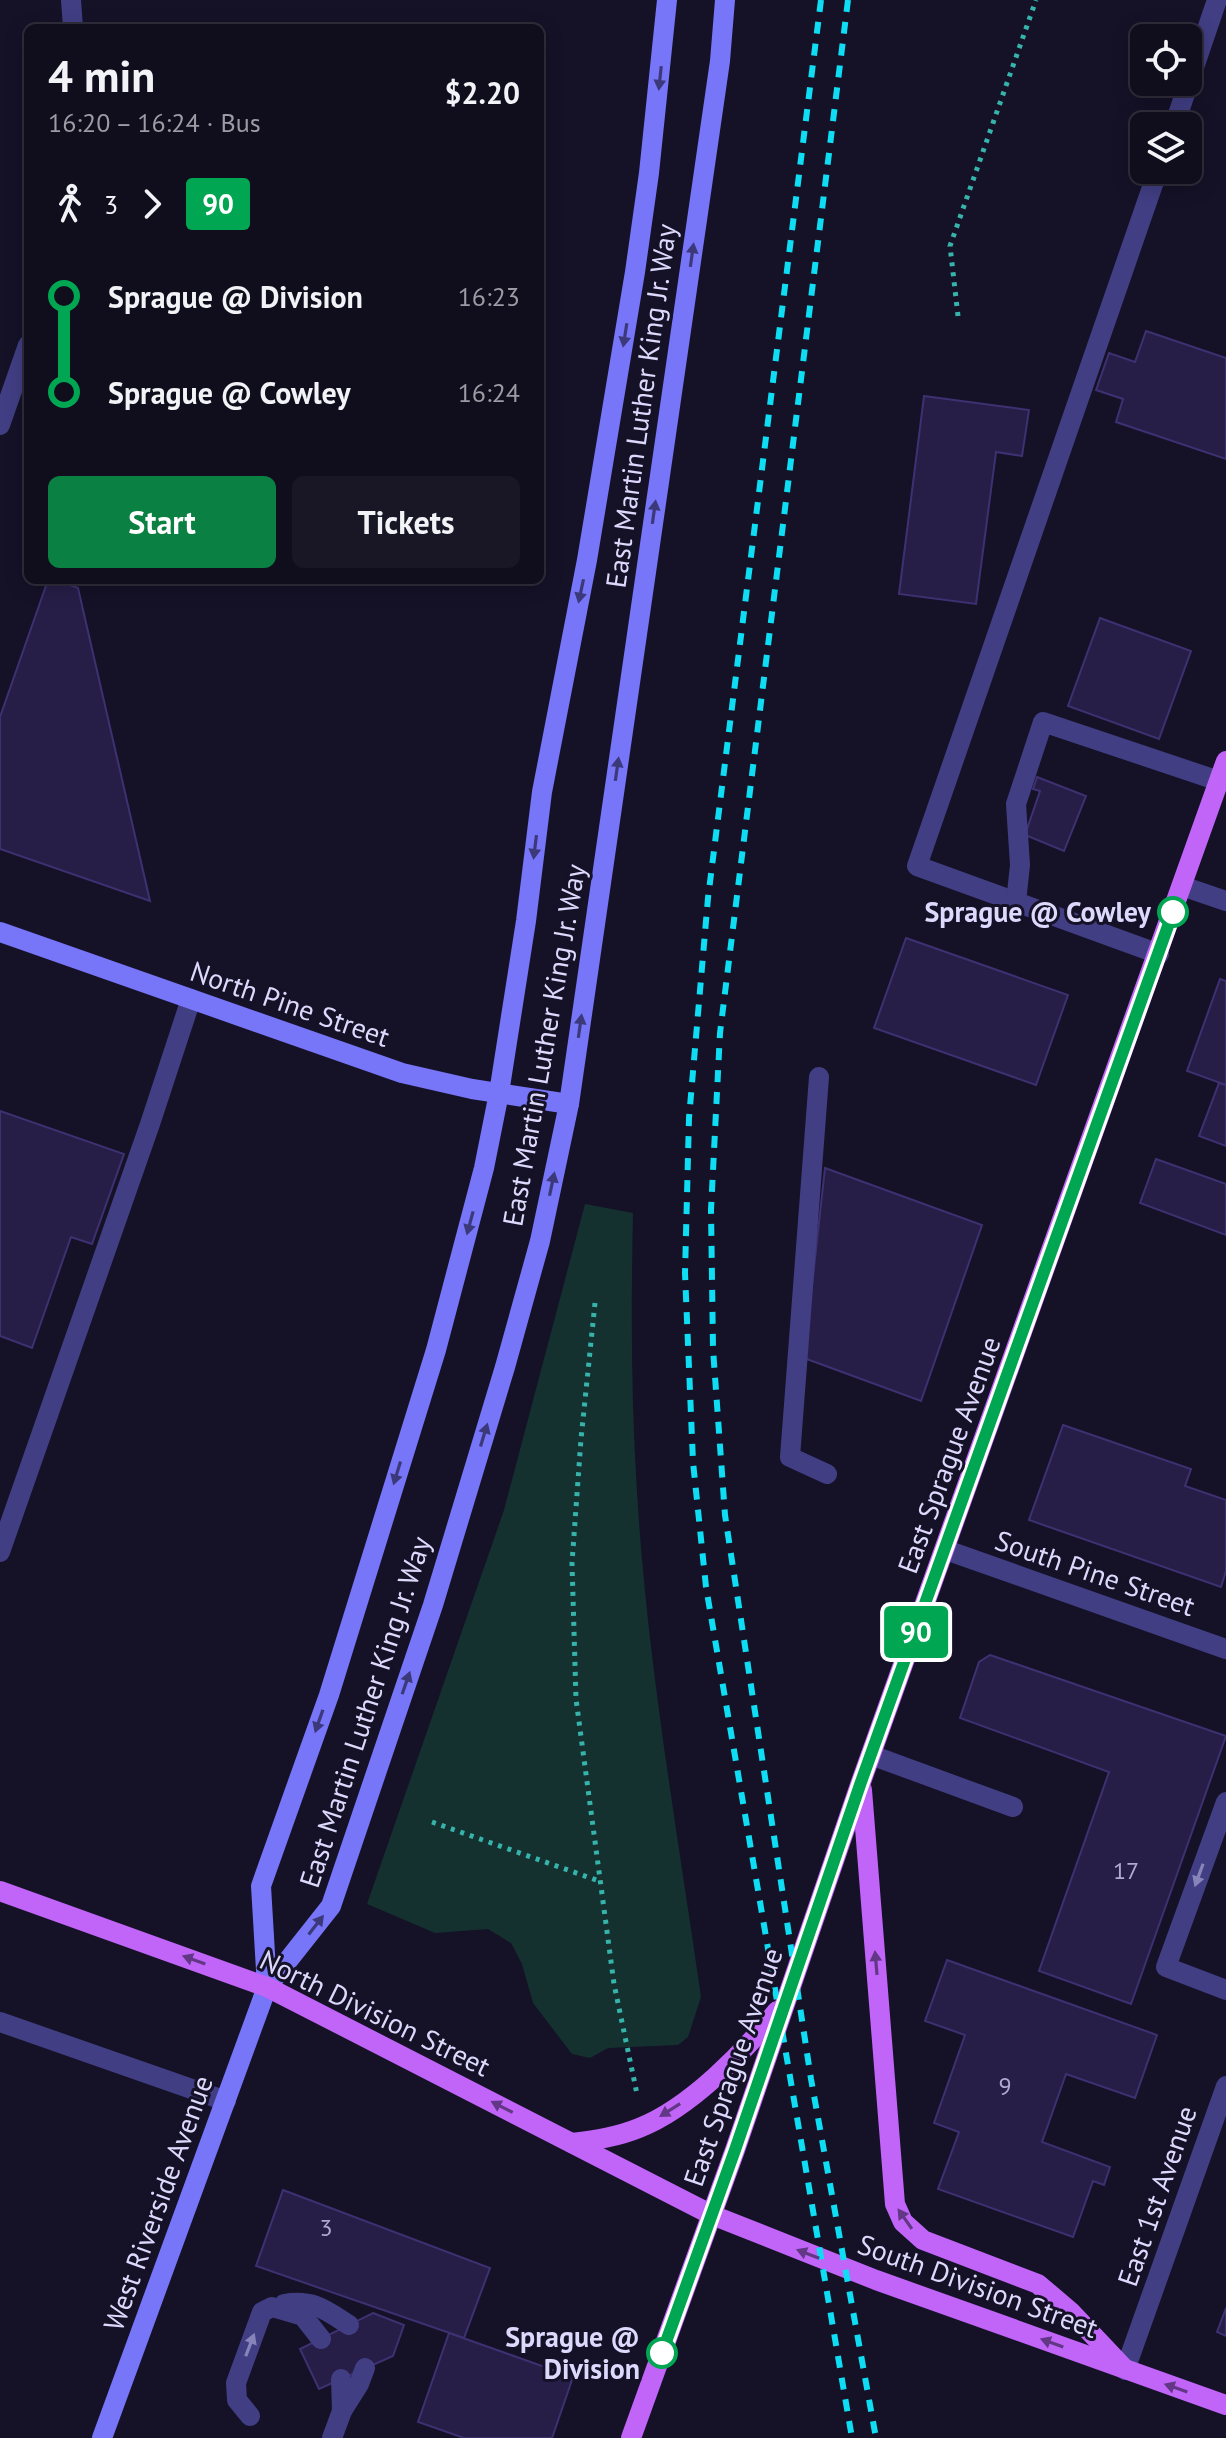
<!DOCTYPE html>
<html lang="en">
<head>
<meta charset="utf-8">
<style>
	body { margin:0; font-family:"PT Sans",sans-serif; background:#191626; color:#f1f3f6; height:100vh; display:flex; flex-direction:column; font-size:30px; white-space:nowrap }
	* { box-sizing:border-box; margin:0 }
	p { font-size:26px; color:#9c9ca4 }
	.icon { flex:none; width:44px; height:44px; fill:none; stroke:currentColor; stroke-width:2; stroke-linecap:round; stroke-linejoin:round }
	.map { position:relative; flex:1; overflow:hidden }
	.side { position:absolute; left:24px; top:24px; width:520px; height:560px; display:flex; flex-direction:column; background:#100d1d; border-radius:12px; box-shadow:0 4px 20px #0003,0 0 0 2px #302d3b }
	.side>* { flex:none }
	.badge { padding:0 16px; border-radius:6px; font-size:28px; line-height:52px }
	.controls { position:absolute; left:1130px; top:24px; display:grid; gap:16px }
	.controls a { display:grid; place-items:center; width:72px; height:72px; border-radius:12px; background:#100d1d; box-shadow:0 4px 20px #0003,0 0 0 2px #302d3b; font-size:40px }
	.map>.badge { position:absolute; translate:-50% -50%; box-shadow:0 0 0 4px #fff }
	.legs { display:flex; align-items:center; gap:12px; height:88px; padding:0 24px; font-size:26px }
	.legs p { margin-inline-start:auto }
	.head { display:flex; align-items:center; justify-content:space-between; height:136px; padding:0 24px }
	h1 { font-size:44px; font-weight:700; line-height:60px }
	.button { display:flex; gap:16px; margin-top:auto; padding:16px 24px }
	.button a { flex:1; height:92px; border-radius:12px; background:#0b8043; color:#fff; font-size:32px; font-weight:700; line-height:92px; text-align:center }
	.button a+a { background:#191626; color:#f1f3f6 }
	ul { padding:0 24px; list-style:none }
	li { display:flex; align-items:center; gap:28px; height:96px; font-size:30px }
	li i { display:grid; place-items:center; width:12px; height:100%; margin:0 10px; background:currentColor }
	li i::after { content:''; width:20px; height:20px; margin:-10px; border:6px solid; border-radius:50%; background:#100d1d }
	li p { margin-inline-start:auto }
	li:first-child i { background:linear-gradient(#0000 50%,currentColor 0) }
	li:last-child i { background:linear-gradient(currentColor 50%,#0000 0) }
	.map>svg:first-child { display:block }
	.green { fill:#143130 }
	.building { fill:#261e47; stroke:#3e3172; stroke-width:2 }
	.lines { fill:none; stroke-linecap:round; stroke-linejoin:round }
	.path { stroke:#36b4ac; stroke-width:5; stroke-dasharray:4 6; stroke-linecap:butt }
	.lane { stroke:#413e84; stroke-width:20 }
	.street { stroke:#413e84; stroke-width:20 }
	.secondary { stroke:#7775f8; stroke-width:20 }
	.primary { stroke:#c065f8; stroke-width:20 }
	.rail { stroke:#0fddf3; stroke-width:6; stroke-dasharray:12 10; stroke-linecap:butt }
	.oneway { fill:#3c397b }
	.oneway2 { fill:#8784ba }
	.oneway3 { fill:#623785 }
	.line-1-casing { stroke:#fff; stroke-width:18 }
	.line-1 { stroke:#00a651; stroke-width:12 }
	.stop-1-dot { fill:#fff; stroke:#00a651; stroke-width:4 }
	.labels { text-anchor:middle; stroke-width:6; stroke-linejoin:round; paint-order:stroke }
	.number-label { font-size:24px; fill:#afaad0 }
	.street-label { font-size:28px; fill:#ddd9fd; stroke:#151127 }
	.stop-label { font-size:28px; font-weight:bold; fill:#ddd9fd; stroke:#151127; text-anchor:end }
</style>
</head>
<body>
<div class="map">
<svg width="1226" height="2438" viewBox="0 0 1226 2438">
	<rect width="100%" height="100%" fill="#151127"/>
	<path class="green" d="M585,1204L633,1213C631,1306 631,1399 637,1492C647,1661 677,1829 701,1997L688,2037L678,2045L608,2048L590,2058L572,2054L533,2003L522,1964L511,1943L488,1929L435,1933L367,1904L504,1510Z"/>
	<g class="building">
		<path d="M1146,331L1226,358V459L1116,422L1123,399L1096,390L1109,353L1135,362Z"/>
		<path d="M924,396L1029,410L1022,456L996,452L976,604L899,594Z"/>
		<path d="M48,580H57L78,588L150,901L0,849V717Z"/>
		<path d="M1100,618L1191,651L1159,739L1068,706Z"/>
		<path d="M1037,777L1086,796L1064,851L1025,835L1040,791L1033,789Z"/>
		<path d="M906,938L1068,995L1036,1085L874,1028Z"/>
		<path d="M1220,979L1226,981V1085L1187,1071Z"/>
		<path d="M1219,1083L1226,1085V1146L1199,1136Z"/>
		<path d="M0,1111L124,1154L92,1244L71,1237L32,1348L0,1336Z"/>
		<path d="M1156,1159L1226,1184V1235L1140,1203Z"/>
		<path d="M825,1168L982,1225L921,1401L804,1358Z"/>
		<path d="M1063,1425L1191,1469L1185,1486L1226,1500V1571L1221,1587L1029,1520Z"/>
		<path d="M990,1655L1226,1736L1131,2004L1039,1971L1109,1772L960,1718L979,1662Z"/>
		<path d="M947,1960L1157,2035L1135,2098L1066,2074L1042,2142L1110,2167L1104,2185L1093,2181L1073,2237L938,2189L959,2132L934,2123L965,2035L925,2021Z"/>
		<path d="M283,2190L490,2268L464,2338L256,2266Z"/>
		<path d="M1226,2308V2336L1217,2332Z"/>
		<path d="M373,2313L404,2325L393,2356L319,2389L300,2349Z"/>
		<path d="M449,2333L573,2377L552,2438H464L418,2422Z"/>
	</g>
	<g class="lines">
		<g class="path">
			<path d="M958,316L950,246L1036,0"/>
			<path d="M595,1303L581,1439L572,1563L576,1699L614,1984L637,2094"/>
			<path d="M432,1822L599,1881"/>
		</g>
		<g class="lane">
			<path d="M71,0L73,28"/>
			<path d="M1174,126L1217,0"/>
			<path d="M1158,170L917,866L1159,954"/>
			<path d="M1016,902L1020,865L1016,804L1043,722L1219,781"/>
			<path d="M819,1077L790,1457L827,1474"/>
			<path d="M0,1552L150,1124L191,999"/>
			<path d="M871,1755L1013,1807"/>
			<path d="M1226,1802L1166,1967L1226,1990"/>
			<path d="M0,2022L226,2101"/>
			<path d="M284,2304C313,2299 326,2310 349,2325"/>
			<path d="M342,2411L359,2384L365,2368"/>
			<path d="M250,2416L237,2400L236,2383L262,2312L272,2307L303,2316L321,2339"/>
			<path d="M332,2438L342,2411L341,2379"/>
		</g>
		<g class="street">
			<path d="M0,425L28,345"/>
			<path d="M1182,886L1226,901"/>
			<path d="M946,1550L1226,1649"/>
			<path d="M1125,2370L1226,2086"/>
		</g>
		<g class="secondary">
			<path d="M0,932L402,1073L472,1089L569,1104"/>
			<path d="M267,1987L261,1886L329,1695L436,1350L484,1168L499,1093L526,921L542,792L587,560L635,272L649,173L667,0"/>
			<path d="M102,2438L267,1987L331,1906L433,1605L505,1367L540,1241L569,1104L720,61L725,0"/>
		</g>
		<g class="primary">
			<path d="M862,1790L895,2204L903,2222L923,2240L1038,2284L1071,2312L1123,2367"/>
			<path d="M0,1891L267,1987L712,2215L876,2280L1226,2405"/>
			<path d="M572,2143C595,2140 617,2137 639,2128C690,2108 744,2052 777,2011"/>
			<path d="M631,2438L735,2150L861,1782L1226,761"/>
		</g>
		<g class="rail">
			<path d="M821,0L708,898L689,1118L685,1273L693,1462L706,1587L852,2438"/>
			<path d="M848,0L720,1033L711,1210L713,1349L725,1515L811,2079L876,2438"/>
		</g>
	</g>
	<defs><path id="oneway-solid" d="M-6-.8H1V-3.2L6.5 0L1 3.2V.8H-6Z" transform="scale(2)"/></defs>
	<g class="oneway">
		<use href="#oneway-solid" transform="translate(660 78) rotate(96)"/>
		<use href="#oneway-solid" transform="translate(692 255) rotate(-82)"/>
		<use href="#oneway-solid" transform="translate(625 335) rotate(99)"/>
		<use href="#oneway-solid" transform="translate(654 512) rotate(-82)"/>
		<use href="#oneway-solid" transform="translate(581 591) rotate(102)"/>
		<use href="#oneway-solid" transform="translate(617 769) rotate(-82)"/>
		<use href="#oneway-solid" transform="translate(535 847) rotate(97)"/>
		<use href="#oneway-solid" transform="translate(580 1026) rotate(-82)"/>
		<use href="#oneway-solid" transform="translate(552 1184) rotate(-78)"/>
		<use href="#oneway-solid" transform="translate(470 1223) rotate(105)"/>
		<use href="#oneway-solid" transform="translate(484 1435) rotate(-73)"/>
		<use href="#oneway-solid" transform="translate(397 1473) rotate(107)"/>
		<use href="#oneway-solid" transform="translate(406 1683) rotate(-71)"/>
		<use href="#oneway-solid" transform="translate(319 1721) rotate(109)"/>
		<use href="#oneway-solid" transform="translate(316 1925) rotate(-52)"/>
	</g>
	<g class="oneway2">
		<use href="#oneway-solid" transform="translate(1199 1875) rotate(110)"/>
		<use href="#oneway-solid" transform="translate(250 2345) rotate(-69)"/>
	</g>
	<g class="oneway3">
		<use href="#oneway-solid" transform="translate(194 1960) rotate(-160)"/>
		<use href="#oneway-solid" transform="translate(876 1963) rotate(-95)"/>
		<use href="#oneway-solid" transform="translate(502 2107) rotate(-153)"/>
		<use href="#oneway-solid" transform="translate(670 2110) rotate(148)"/>
		<use href="#oneway-solid" transform="translate(905 2219) rotate(-125)"/>
		<use href="#oneway-solid" transform="translate(808 2254) rotate(-159)"/>
		<use href="#oneway-solid" transform="translate(1052 2343) rotate(-160)"/>
		<use href="#oneway-solid" transform="translate(1176 2388) rotate(-161)"/>
	</g>
	<g class="lines">
		<g class="line-1-casing">
			<path id="line-1" d="M662,2353L735,2150L861,1782L1173,912"/>
		</g>
		<use href="#line-1" class="line-1"/>
	</g>
	<g class="stop-1-dot">
		<circle cx="1173" cy="912" r="14"/>
		<circle cx="662" cy="2353" r="14"/>
	</g>
	<g class="labels">
		<g class="number-label">
			<text x="1126" y="1879">17</text>
			<text x="1005" y="2094">9</text>
			<text x="326" y="2236">3</text>
		</g>
		<g class="street-label">
			<text transform="translate(641 406) rotate(-82)" y="10">East Martin Luther King Jr. Way</text>
			<text transform="translate(290 1004) rotate(19)" y="10">North Pine Street</text>
			<text transform="translate(544 1045) rotate(-80)" y="10">East Martin Luther King Jr. Way</text>
			<text transform="translate(949 1455) rotate(-70)" y="10">East Sprague Avenue</text>
			<text transform="translate(1095 1573) rotate(19)" y="10">South Pine Street</text>
			<text transform="translate(365 1712) rotate(-72)" y="10">East Martin Luther King Jr. Way</text>
			<text transform="translate(375 2013) rotate(26)" y="10">North Division Street</text>
			<text transform="translate(733 2067) rotate(-71)" y="10">East Sprague Avenue</text>
			<text transform="translate(1157 2196) rotate(-71)" y="10">East 1st Avenue</text>
			<text transform="translate(158 2203) rotate(-70)" y="10">West Riverside Avenue</text>
			<text transform="translate(978 2286) rotate(20)" y="10">South Division Street</text>
		</g>
		<g class="stop-label">
			<text x="1151" y="922">Sprague @ Cowley</text>
			<text x="640" y="2347">Sprague @<tspan x="640" dy="32">Division</tspan></text>
		</g>
	</g>
</svg>
<div class="controls">
<a><svg class="icon" aria-label="locate" viewBox="0 0 24 24"><circle cx="12" cy="12" r="6"/><path d="M12 2v4M12 18v4M2 12h4M18 12h4"/></svg></a>
<a><svg class="icon" aria-label="layers" viewBox="0 0 24 24"><path d="M12 4l9 5-9 5-9-5zM3 14l9 5 9-5"/></svg></a>
</div>
<b class="badge" style="left:916px;top:1632px;background:#00a651;color:#fff">90</b>
<section class="side">
<div class="head"><div><h1>4 min</h1><p>16:20 – 16:24 · Bus</p></div><b>$2.20</b></div>
<div class="legs"><svg class="icon" aria-label="walk" viewBox="0 0 24 24"><circle cx="13" cy="4" r="2"/><path d="M13 8l-2 6 4 7M11 14l-3 7M7 12l3-4h3l4 4"/></svg>3<svg class="icon" aria-label="forward" viewBox="0 0 24 24"><path d="M9 5l7 7-7 7"/></svg><b class="badge" style="background:#00a651;color:#fff">90</b></div>
<ul>
<li><i style="color:#00a651"></i><b>Sprague @ Division</b><p>16:23</p></li>
<li><i style="color:#00a651"></i><b>Sprague @ Cowley</b><p>16:24</p></li>
</ul>
<div class="button"><a>Start</a><a>Tickets</a></div>
</section>
</div>
</body>
</html>
